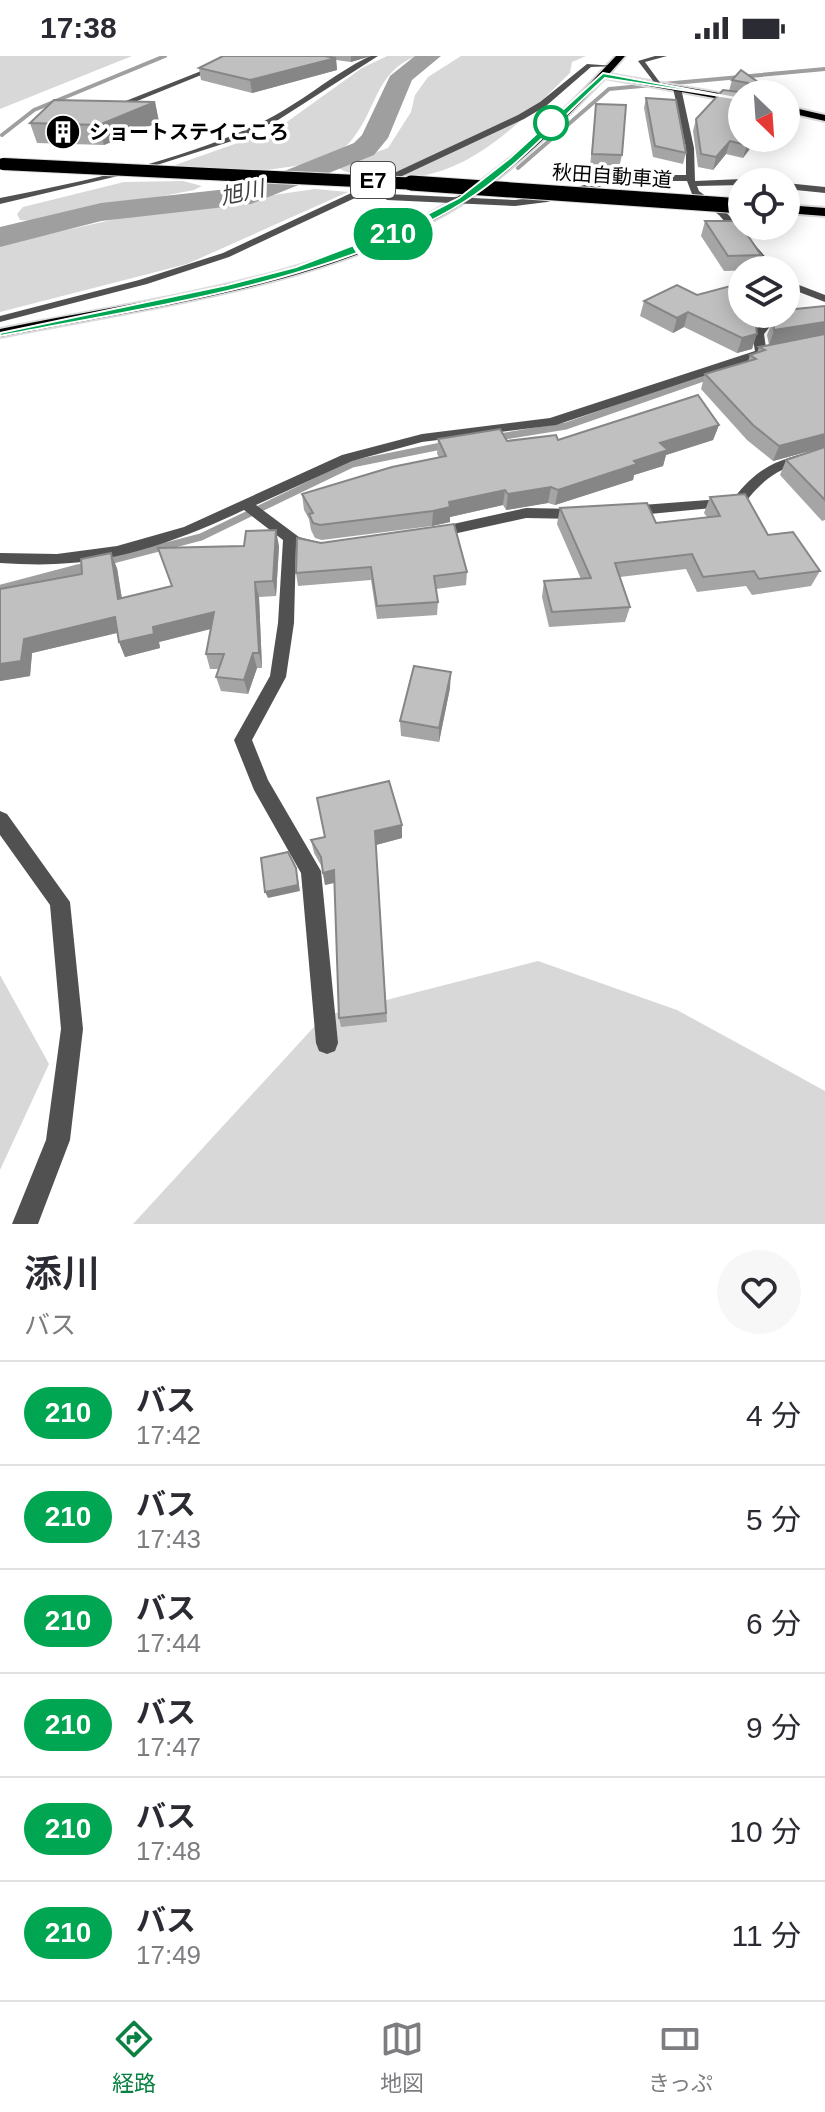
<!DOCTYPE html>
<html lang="ja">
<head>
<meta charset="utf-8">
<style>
	body { margin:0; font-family:Helvetica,"Noto Sans JP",sans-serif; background:#f7f7f7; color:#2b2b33; height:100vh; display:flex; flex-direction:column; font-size:30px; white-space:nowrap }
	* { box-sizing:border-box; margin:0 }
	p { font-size:26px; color:#7c7c81 }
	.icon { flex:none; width:44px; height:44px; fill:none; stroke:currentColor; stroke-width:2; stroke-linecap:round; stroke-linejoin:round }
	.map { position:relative; height:1168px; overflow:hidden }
	.sheet { display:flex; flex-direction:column; background:#fff; flex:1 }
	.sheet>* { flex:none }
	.badge { padding:0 16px; border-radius:26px; font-size:28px; line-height:52px }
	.needle { width:52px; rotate:155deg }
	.controls { position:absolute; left:728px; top:24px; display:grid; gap:16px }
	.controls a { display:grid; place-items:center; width:72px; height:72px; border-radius:50%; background:#fff; box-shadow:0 4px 20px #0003; font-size:40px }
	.map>.badge { position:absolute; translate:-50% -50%; box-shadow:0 0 0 4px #fff }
	.round { display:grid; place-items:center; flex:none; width:84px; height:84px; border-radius:42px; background:#f7f7f7 }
	.summary { display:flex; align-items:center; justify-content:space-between; height:136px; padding:0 24px }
	h1 { font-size:38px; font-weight:600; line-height:60px }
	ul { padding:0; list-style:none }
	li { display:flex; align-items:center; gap:24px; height:104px; padding:0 24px; border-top:2px solid #e1e1e2 }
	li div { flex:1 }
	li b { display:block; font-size:30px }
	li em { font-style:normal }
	li .badge { min-width:88px; font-weight:700; text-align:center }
	.status { display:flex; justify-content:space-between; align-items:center; height:56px; padding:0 40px; background:#fff; direction:ltr }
	.status svg { height:22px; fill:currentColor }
	.tab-bar { display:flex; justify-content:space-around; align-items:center; height:112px; border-top:2px solid #e1e1e2; background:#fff; font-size:22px; color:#7c7c81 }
	.tab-bar a { display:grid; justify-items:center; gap:4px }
	.tab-bar .selected { color:#0b8043 }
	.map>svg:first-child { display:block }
	.green { fill:#d8d8d8 }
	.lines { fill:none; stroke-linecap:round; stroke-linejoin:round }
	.stream-far2 { stroke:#9f9f9f; stroke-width:4 }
	.stream-far1 { stroke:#9f9f9f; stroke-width:7 }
	.stream { stroke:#9f9f9f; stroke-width:10 }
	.river { fill:#9f9f9f; fill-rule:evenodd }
	.primary-casing { stroke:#dbdbdb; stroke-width:4 }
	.motorway-casing { stroke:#dbdbdb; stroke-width:4 }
	.service { fill:#515151; fill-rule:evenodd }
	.minor { fill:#515151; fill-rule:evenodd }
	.primary { fill:#000; fill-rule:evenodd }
	.motorway { fill:#000; fill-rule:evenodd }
	.motorway-bridge-far1-casing { stroke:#dbdbdb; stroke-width:14; stroke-linecap:butt }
	.motorway-bridge-casing { stroke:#dbdbdb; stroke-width:17; stroke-linecap:butt }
	.motorway-bridge-far1 { stroke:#000; stroke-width:12 }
	.motorway-bridge { stroke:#000; stroke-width:15 }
	.wall { fill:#a5a5a5 }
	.shaded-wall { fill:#868686 }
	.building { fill:#c0c0c0; stroke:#868686; stroke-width:2 }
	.line { fill:#00a651; stroke:#fff; stroke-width:2 }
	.stop-dot { fill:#fff; stroke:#00a651; stroke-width:4 }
	.labels { text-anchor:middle; stroke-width:7; stroke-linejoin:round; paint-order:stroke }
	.far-poi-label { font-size:20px; font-weight:bold; fill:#000; stroke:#fff; text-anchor:start }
	.far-street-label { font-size:20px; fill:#000; stroke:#fff }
	.shield { fill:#fff; stroke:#4c4c4c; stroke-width:2 }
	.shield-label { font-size:22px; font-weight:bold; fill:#000 }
	.far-water-label { font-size:22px; font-style:italic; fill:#404040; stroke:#fff }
</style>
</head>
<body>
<div class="status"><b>17:38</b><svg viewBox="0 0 49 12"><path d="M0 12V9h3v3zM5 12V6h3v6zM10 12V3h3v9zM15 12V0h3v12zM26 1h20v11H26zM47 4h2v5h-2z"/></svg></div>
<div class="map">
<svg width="825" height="1168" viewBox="0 0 825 1168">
	<rect width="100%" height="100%" fill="#fff"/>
	<g class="green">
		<path d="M0,0H132L0,53Z"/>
		<path d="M387,0H416C374,17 377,55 350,86C320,119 215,119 175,109L277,73L362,12Z"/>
		<path d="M461,0H586L572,6L570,17C530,56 484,107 426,119C413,122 397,119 383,119C369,119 347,120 336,110L388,92L411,56L415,39L428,21Z"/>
		<path d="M183,125L202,130L194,134L35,165L20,164L17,158L23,151L124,126Z"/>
		<path d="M315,133L348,136L187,208L0,256V189L129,160Z"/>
		<path d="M538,905L677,954L825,1035V1168H133L324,960Z"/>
		<path d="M0,919L49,1008L0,1114Z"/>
	</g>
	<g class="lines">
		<g class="stream-far2">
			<path d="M2,79L34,54L165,0"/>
			<path d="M518,112L609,33L825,13"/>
		</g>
		<g class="stream-far1">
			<path d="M493,382L566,370L712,319"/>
			<path d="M70,515L201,481L352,408L446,389"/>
		</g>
		<path class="stream" d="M0,534L79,513"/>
		<path class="river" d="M415,0H441L412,24L388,82L374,99L251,148L101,165L0,191V171L101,147L245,131L354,87L362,79L390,20Z"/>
		<g class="primary-casing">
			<g id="primary">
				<path d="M616,0H625L609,18L742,41V47L605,22C559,69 511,119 454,153C326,230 145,252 0,281V273C143,244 322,223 448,147C511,109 566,53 616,0Z"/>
				<path d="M786,50L825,59V65L786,56Z"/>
			</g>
		</g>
		<g class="motorway-casing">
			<path id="motorway" d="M786,149L825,152V160L786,157Z"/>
		</g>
		<g class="service">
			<path d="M239,0H248L115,54L108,52Z"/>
			<path d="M370,0H378L278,64L232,85L135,116L0,148V142C88,124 178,106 260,67C299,49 331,19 370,0Z"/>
		</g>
		<g class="minor">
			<path d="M655,0H667L645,6L661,28L657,30L638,5Z"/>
			<path d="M587,8L615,10L591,11L546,50L524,63L229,201L147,228L0,266V260L139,224L223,197L518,59L540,46Z"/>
			<path d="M677,30L681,32L694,92L695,125L742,123L746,126H742V129L697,130L699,135L725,155L777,214H767L719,159L692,138L687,125H619L547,146L515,150L387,144L383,141L387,138L515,144L546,140L619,119H686V92L673,32Z"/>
			<path d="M786,127L825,131V137L786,133Z"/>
			<path d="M786,224L825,239V246L786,231Z"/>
			<path d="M769,258H780L764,278L766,292L772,293V297L556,369L422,386L352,405L256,449L299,481L322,487L324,491L317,496L296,490L294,567L286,621L252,684L268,724L321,815L338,987L335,995L327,998L319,995L316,987L301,817L254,734L234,684L270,620L278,567L283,484L244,454C185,482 121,506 55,508C37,509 18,508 0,507V497L57,498L117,490L184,471L342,399L422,378L550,362L755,295L752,278Z"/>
			<path d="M825,393V401C785,410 768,416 743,449L629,460L622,455L629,450L734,442C761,407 783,402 825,393Z"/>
			<path d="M526,452L577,453L584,458L577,463L526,462L435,482L428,477L435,472Z"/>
			<path d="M0,755L7,758L70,846L83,973L70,1084L38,1168H12L46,1084L61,973L50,849L0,779Z"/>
		</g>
		<use href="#primary" class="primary"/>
		<use href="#motorway" class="motorway"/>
		<g class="motorway-bridge-far1-casing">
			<path id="motorway-bridge-far1" d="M3,108L440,129"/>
		</g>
		<g class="motorway-bridge-casing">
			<path id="motorway-bridge" d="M411,127L742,150"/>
		</g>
		<use href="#motorway-bridge-far1" class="motorway-bridge-far1"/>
		<use href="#motorway-bridge" class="motorway-bridge"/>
	</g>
	<g class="wall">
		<path d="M223,0H371L351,6L336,4L337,14L252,37L201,24L199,12Z"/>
		<path d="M741,14L775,38L758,82L743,102L726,98L713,114L698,111L693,75L696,63L729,35L732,24Z"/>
		<path d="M646,42L686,97L683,108L653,101L644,52Z"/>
		<path d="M155,46L159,66L104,89L37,87L30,67Z"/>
		<path d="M596,48L622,99L619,112L590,111Z"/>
		<path d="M705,165L761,199L756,214L724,215L701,180Z"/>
		<path d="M697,239L742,258H765L756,269L752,293L737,297L684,271L673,277L640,260L644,245Z"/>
		<path d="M773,264L825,391L773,405L747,384L701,333L705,318L748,306L750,299L757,297L759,291L769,289L767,279Z"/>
		<path d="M719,369L713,384L666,399L663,410L634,419L633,424L555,449L548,447L506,454L503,449L450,461V466L432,470L322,484L315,482L311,474L309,463L304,454L302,438L439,401L437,398L438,383L507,385L558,384Z"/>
		<path d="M825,391V464L822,465L780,419L786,404Z"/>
		<path d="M710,441L820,515L811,530L752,539L746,530L697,536L686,513L620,521L630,551L625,566L549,571L542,541L544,525L581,523L557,468L560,452L656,467L707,461L704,457Z"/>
		<path d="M321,487L467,516L466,529L436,533L438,546L437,559L377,563L371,524L298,530L296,517Z"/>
		<path d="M279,490L276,540L259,541L262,612H257L248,638L221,635L216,621L219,613H210L206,598L211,573L159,586L160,592L125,601L119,586L117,577L32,597L30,620L0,625V533L117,512L122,542L171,530Z"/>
		<path d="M450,632L439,686L401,680L400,665Z"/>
		<path d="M402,769V782L376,789L387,966L341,971L339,962L335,827L325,829L322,811L314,797L311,784Z"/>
	</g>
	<g class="shaded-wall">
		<path d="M351,0H371L351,6Z"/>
		<path d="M336,2L337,14L252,37L250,24Z"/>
		<path d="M155,46L159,66L104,89L99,69Z"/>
		<path d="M752,82H758L743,102L747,89Z"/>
		<path d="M730,85L726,98L713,114L716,101Z"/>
		<path d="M688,256L684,271L673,277L677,262Z"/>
		<path d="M757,258H765L750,276L755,261Z"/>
		<path d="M825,266V279L769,289L774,274Z"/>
		<path d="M757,278L752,293L737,297L742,282Z"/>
		<path d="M719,369L713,384L666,399L663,410L634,419L633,424L555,449L558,434L634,405L660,387Z"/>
		<path d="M825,378V391L773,405L779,390Z"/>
		<path d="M551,431L548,447L506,454L508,438Z"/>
		<path d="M505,434L503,449L450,461V466L432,470L433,455L449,446Z"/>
		<path d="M276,474L279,490L276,540L273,525Z"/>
		<path d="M111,497L117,512L124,558L118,543Z"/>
		<path d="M255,526L259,541L262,612L259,597Z"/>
		<path d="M214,556L218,571L159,586L160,592L125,601L119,586L153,571Z"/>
		<path d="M115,561L121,576L32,597L30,620L0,625V608L24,583Z"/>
		<path d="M253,597L257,612L248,638L244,624Z"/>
		<path d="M451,616L450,632L439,686V672Z"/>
		<path d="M402,769V782L376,789L387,966L375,775Z"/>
		<path d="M296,812L300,835L268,842L265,836Z"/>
		<path d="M334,814L336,826L325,829L323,817Z"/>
	</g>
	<g class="building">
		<path d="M223,0H324L336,2L250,24L199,12Z"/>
		<path d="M741,14L775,38H742V82H752L747,89L730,85L716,101L701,98L696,63L723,34L747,37L748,27L732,24Z"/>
		<path d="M646,42L676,44L686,97L655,90Z"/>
		<path d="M54,44L155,46L99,69L30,67Z"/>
		<path d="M596,48L626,49L622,99L592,98Z"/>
		<path d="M705,165H738L761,199L728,200Z"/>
		<path d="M742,227V258H757L755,261L757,278L742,282L688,256L677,262L644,245L677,229L697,239Z"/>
		<path d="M825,250V266L774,274L773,264L777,258H786V254Z"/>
		<path d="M825,278V378L779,390L753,369L705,318L756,303L750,299L765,294L759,291Z"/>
		<path d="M698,339L719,369L660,387L668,394L634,405L637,408L558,434L551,431L508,438L505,434L449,446L450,451L433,455L320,469L313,467L309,458L313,457L302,438L392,411L446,400L438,383L500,373L507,385L556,379L558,384Z"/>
		<path d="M825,391V444L786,404Z"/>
		<path d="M745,438L768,479L793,476L820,515L759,523L754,515L703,521L692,498L615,507L630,551L552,556L544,525L591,522L560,452L647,447L656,467L720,460L710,441Z"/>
		<path d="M454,468L467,516L434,520L438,546L377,550L371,511L296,517L297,482L321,487Z"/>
		<path d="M276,474L273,525L255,526L259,597H253L244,624L216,621L224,598H206L214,556L153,571L154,578L119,586L115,561L24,583L21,605L0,608V533L82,518L81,503L111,497L118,543L172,530L158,492L244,490L246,475Z"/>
		<path d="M414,610L451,616L439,672L400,665Z"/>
		<path d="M389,725L402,769L375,775L386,957L339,962L334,814L323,817L321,801L311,784L325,781L317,742Z"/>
		<path d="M288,796L296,812L298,829L265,836L261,802Z"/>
	</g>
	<path class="line" d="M603,17L746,44L605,22C560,63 516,113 464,146C336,226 147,251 0,280V277L227,229L296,211L404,170L459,142L510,102Z"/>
	<defs>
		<g id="building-disc" transform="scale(1.8)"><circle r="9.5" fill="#000" stroke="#fff"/><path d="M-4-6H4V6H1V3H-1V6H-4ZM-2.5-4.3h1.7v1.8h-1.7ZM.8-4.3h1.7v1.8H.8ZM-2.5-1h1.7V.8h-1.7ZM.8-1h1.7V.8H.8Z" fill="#fff"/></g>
	</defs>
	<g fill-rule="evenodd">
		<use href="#building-disc" x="63" y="76"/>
	</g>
	<circle class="stop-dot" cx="551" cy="67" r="16"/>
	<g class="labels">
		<g class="far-poi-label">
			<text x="89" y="83">ショートステイこころ</text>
		</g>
		<g class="far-street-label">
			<text transform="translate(612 120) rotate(4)" y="7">秋田自動車道</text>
		</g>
		<rect class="shield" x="351" y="106" width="44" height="36" rx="6"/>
		<g class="shield-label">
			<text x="373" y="132">E7</text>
		</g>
		<g class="far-water-label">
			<text transform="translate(242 136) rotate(-12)" y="8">旭川</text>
		</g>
	</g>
</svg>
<div class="controls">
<a><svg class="needle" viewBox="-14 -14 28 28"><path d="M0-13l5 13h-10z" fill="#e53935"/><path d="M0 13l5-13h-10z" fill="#7c7c81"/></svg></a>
<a><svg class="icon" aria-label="locate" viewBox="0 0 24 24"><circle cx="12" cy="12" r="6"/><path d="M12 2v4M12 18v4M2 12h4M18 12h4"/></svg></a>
<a><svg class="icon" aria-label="layers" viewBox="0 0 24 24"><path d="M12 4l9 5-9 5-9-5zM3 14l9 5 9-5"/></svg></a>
</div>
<b class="badge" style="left:393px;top:178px;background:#00a651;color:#fff">210</b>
</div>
<section class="sheet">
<div class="summary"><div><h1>添川</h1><p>バス</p></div><a class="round"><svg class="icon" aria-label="heart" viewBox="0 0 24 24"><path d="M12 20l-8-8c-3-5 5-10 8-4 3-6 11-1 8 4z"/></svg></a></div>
<ul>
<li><span class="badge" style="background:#00a651;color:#fff">210</span><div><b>バス</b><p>17:42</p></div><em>4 分</em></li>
<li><span class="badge" style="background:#00a651;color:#fff">210</span><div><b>バス</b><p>17:43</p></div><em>5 分</em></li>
<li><span class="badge" style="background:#00a651;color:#fff">210</span><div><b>バス</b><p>17:44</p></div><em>6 分</em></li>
<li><span class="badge" style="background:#00a651;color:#fff">210</span><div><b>バス</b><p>17:47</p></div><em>9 分</em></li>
<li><span class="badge" style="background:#00a651;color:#fff">210</span><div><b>バス</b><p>17:48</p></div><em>10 分</em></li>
<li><span class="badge" style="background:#00a651;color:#fff">210</span><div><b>バス</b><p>17:49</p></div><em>11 分</em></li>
</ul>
</section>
<nav class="tab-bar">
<a class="selected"><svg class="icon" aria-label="directions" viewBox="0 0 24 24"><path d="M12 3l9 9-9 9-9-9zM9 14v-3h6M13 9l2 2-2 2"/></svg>経路</a>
<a><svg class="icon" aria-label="map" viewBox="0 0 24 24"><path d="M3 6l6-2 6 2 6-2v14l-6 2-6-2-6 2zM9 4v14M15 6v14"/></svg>地図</a>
<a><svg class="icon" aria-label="tickets" viewBox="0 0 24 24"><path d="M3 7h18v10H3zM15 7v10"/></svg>きっぷ</a>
</nav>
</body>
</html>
